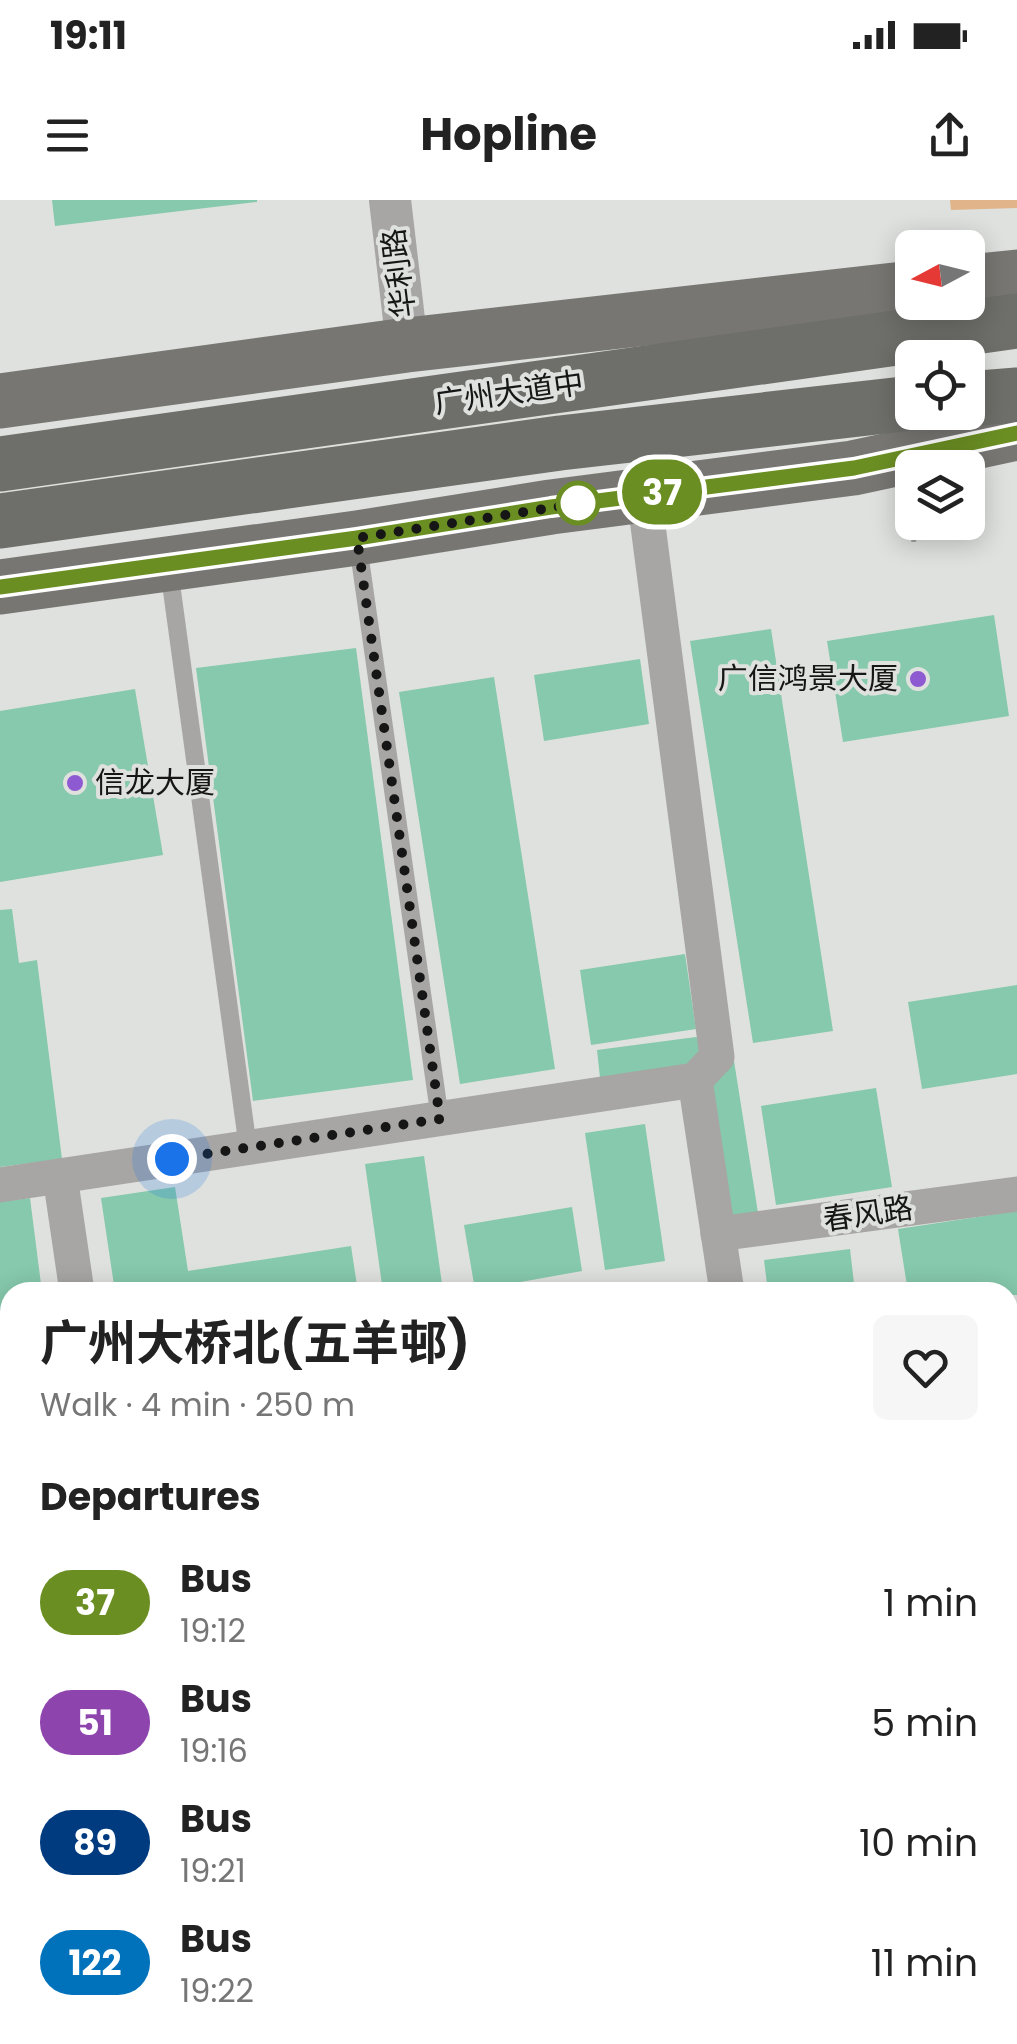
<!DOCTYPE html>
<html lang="en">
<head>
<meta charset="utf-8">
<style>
	body { margin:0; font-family:Poppins,"Noto Sans SC",sans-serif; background:#f6f6f6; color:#222; height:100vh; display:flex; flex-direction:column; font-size:38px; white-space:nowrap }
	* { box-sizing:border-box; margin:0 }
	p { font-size:32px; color:#767676 }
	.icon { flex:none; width:55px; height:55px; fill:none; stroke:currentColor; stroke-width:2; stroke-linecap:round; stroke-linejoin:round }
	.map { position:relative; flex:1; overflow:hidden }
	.details { position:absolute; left:0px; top:1082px; width:1018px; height:762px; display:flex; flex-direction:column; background:#fff; border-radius:30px 30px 0 0; box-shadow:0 5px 25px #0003 }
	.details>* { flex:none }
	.badge { padding:0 20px; border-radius:32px; font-size:35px; line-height:65px }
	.needle { width:65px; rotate:263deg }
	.fabs { position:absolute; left:895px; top:30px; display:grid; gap:20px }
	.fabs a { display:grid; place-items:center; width:90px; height:90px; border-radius:15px; background:#fff; box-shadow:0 5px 25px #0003; font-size:50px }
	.you { position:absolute; width:50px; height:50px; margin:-25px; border:8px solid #fff; border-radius:50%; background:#1a73e8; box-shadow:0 0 0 15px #1a73e833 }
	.map>.badge { position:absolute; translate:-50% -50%; box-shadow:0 0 0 5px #fff }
	h2 { padding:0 40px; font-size:38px; line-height:90px }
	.round { display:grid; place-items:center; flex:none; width:105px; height:105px; border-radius:15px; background:#f6f6f6 }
	.summary { display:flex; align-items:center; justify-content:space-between; height:170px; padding:0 40px }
	h1 { font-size:48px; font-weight:700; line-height:75px }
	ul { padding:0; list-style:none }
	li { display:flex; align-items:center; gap:30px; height:120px; padding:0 40px }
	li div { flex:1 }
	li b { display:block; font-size:38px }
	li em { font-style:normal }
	li .badge { min-width:110px; font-weight:700; text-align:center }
	.status { display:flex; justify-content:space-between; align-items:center; height:70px; padding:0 50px; background:#fff; direction:ltr }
	.status svg { height:28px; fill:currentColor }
	header { display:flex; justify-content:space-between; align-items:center; height:130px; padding:0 40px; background:#fff; font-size:45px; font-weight:700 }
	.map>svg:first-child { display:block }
	.green { fill:#e1b48a }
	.building { fill:#86c9ac }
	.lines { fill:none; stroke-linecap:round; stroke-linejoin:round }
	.path { stroke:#9d9e9c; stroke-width:5; stroke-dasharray:5 5; stroke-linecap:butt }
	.service { stroke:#a7a6a5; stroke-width:18 }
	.minor { stroke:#a7a6a5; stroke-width:35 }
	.tertiary { stroke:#a7a6a5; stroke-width:42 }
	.primary { stroke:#777673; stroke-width:55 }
	.trunk { stroke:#6e6e6a; stroke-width:55 }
	.line-casing { stroke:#fff; stroke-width:22 }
	.line { stroke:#6b8e23; stroke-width:15 }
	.walk { stroke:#151615; stroke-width:10; stroke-dasharray:0 18 }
	.stop-dot { fill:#fff; stroke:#6b8e23; stroke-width:5 }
	.poi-dot { fill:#8e5ad2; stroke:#dfe1de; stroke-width:4 }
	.labels { text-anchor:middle; stroke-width:8; stroke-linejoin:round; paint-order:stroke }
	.street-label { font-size:30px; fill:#151615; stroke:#dfe1de }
	.poi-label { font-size:30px; fill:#151615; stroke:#dfe1de; text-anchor:end }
</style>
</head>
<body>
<div class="status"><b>19:11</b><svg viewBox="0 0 49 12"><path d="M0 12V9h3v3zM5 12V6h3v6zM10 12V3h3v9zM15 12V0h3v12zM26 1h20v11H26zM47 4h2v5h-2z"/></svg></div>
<header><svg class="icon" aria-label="menu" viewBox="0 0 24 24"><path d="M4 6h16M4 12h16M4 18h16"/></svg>Hopline<svg class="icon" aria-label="share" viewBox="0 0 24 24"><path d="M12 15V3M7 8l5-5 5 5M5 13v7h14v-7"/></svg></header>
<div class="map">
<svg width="1017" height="1844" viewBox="0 0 1017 1844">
	<rect width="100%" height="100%" fill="#dfe1de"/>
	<path class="green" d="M950,0H1017V8L951,10Z"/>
	<g class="building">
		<path d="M52,0H257V2L55,26Z"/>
		<path d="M994,415L1009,516L843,542L827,441Z"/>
		<path d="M771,429L833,831L753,843L690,441Z"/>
		<path d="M356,448L413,880L253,901L196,468Z"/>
		<path d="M640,459L649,524L544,541L534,475Z"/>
		<path d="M494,477L555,869L460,884L399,492Z"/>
		<path d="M135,489L163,655L0,682V511Z"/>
		<path d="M12,709L19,763L37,760L62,959L0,967V710Z"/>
		<path d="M685,754L696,829L591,845L580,770Z"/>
		<path d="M1017,785V874L922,889L908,802Z"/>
		<path d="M696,837L734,861L759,1019L723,1023L675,875L601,887L597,850Z"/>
		<path d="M876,888L892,987L776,1005L761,906Z"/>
		<path d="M645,924L665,1061L605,1070L585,933Z"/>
		<path d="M424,956L443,1091L383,1092L365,964Z"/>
		<path d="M175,987L188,1071L351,1046L358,1092H115L101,998Z"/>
		<path d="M30,998L42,1092H10V1152L0,1154V1002Z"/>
		<path d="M572,1007L582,1071L475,1090L464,1025Z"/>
		<path d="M1017,1011V1095L908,1092L898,1029Z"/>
		<path d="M850,1049L855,1092H768L764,1060Z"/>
		<path d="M10,1426V1596H8L0,1546V1428Z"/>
		<path d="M1017,1459V1541L1008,1543V1460Z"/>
		<path d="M1008,1644L1017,1698V1803L1008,1804Z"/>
		<path d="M1017,1823V1844H942L940,1835H1008V1824Z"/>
		<path d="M45,1835H152L153,1844H47Z"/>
		<path d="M215,1835H277V1839L216,1844Z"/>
		<path d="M650,1835H665L673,1844H639Z"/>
		<path d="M713,1835L714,1844H686L684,1836Z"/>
		<path d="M734,1835L763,1837L808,1835L805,1844H736Z"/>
	</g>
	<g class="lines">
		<path class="path" d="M913,327L914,345"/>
		<g class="service">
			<path d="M358,345L440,919"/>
			<path d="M169,369L248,948"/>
			<path d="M911,1835L912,1844"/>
		</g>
		<g class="minor">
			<path d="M695,880L727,1092"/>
			<path d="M60,976L77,1092"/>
			<path d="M0,985L695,880L717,857L644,295"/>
			<path d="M718,1034L1017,994"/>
			<path d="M1008,1564L1017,1562"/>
			<path d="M188,1835L189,1844"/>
			<path d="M431,1844L489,1835"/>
		</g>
		<path class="tertiary" d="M390,0L407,145"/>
		<g class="primary">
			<path d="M968,82L1017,77"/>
			<path d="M0,201L407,145L912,88"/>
			<path d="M0,387L357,338L551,307L853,268L1017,233"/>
		</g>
		<g class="trunk">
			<path d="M968,199L1017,195"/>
			<path d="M0,264L1017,121"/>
			<path d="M0,321L560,243L912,203"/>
		</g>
	</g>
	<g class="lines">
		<g class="line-casing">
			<path id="line" d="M0,387L357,338L551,307L854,268L1017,233"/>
		</g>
		<use href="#line" class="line"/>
		<path class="walk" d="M172,959L440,919L357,338L582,303H578"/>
	</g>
	<circle class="stop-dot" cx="578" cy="303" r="20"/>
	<g class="poi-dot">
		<circle cx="918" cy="479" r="10"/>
		<circle cx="75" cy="583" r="10"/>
	</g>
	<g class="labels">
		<g class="street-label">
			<text transform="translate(399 73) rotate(-97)" y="10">华利路</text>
			<text transform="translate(509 193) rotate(-8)" y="10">广州大道中</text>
			<text transform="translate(868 1014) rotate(-8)" y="10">春风路</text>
		</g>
		<g class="poi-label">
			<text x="898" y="489">广信鸿景大厦</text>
			<text x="95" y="593" text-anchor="start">信龙大厦</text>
		</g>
	</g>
</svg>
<div class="fabs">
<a><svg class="needle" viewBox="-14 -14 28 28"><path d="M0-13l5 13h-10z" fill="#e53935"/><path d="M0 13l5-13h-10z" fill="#767676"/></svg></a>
<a><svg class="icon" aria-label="locate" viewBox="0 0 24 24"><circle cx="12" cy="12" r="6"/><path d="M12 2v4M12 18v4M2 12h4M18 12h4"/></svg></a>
<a><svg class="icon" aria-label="layers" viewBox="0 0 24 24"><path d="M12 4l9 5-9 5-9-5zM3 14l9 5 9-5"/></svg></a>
</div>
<div class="you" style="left:172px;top:959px"></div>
<b class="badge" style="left:662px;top:292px;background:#6b8e23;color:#fff">37</b>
<section class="details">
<div class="summary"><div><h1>广州大桥北(五羊邨)</h1><p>Walk · 4 min · 250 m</p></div><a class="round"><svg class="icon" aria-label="heart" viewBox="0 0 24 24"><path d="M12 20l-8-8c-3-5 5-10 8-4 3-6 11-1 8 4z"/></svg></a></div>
<h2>Departures</h2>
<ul>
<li><span class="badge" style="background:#6b8e23;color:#fff">37</span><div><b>Bus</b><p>19:12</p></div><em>1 min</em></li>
<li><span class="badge" style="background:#8e44ad;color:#fff">51</span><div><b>Bus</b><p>19:16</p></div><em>5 min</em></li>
<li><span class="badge" style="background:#003b80;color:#fff">89</span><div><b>Bus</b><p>19:21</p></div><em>10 min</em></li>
<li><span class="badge" style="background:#0072bc;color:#fff">122</span><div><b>Bus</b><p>19:22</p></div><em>11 min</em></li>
</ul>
</section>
</div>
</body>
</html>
